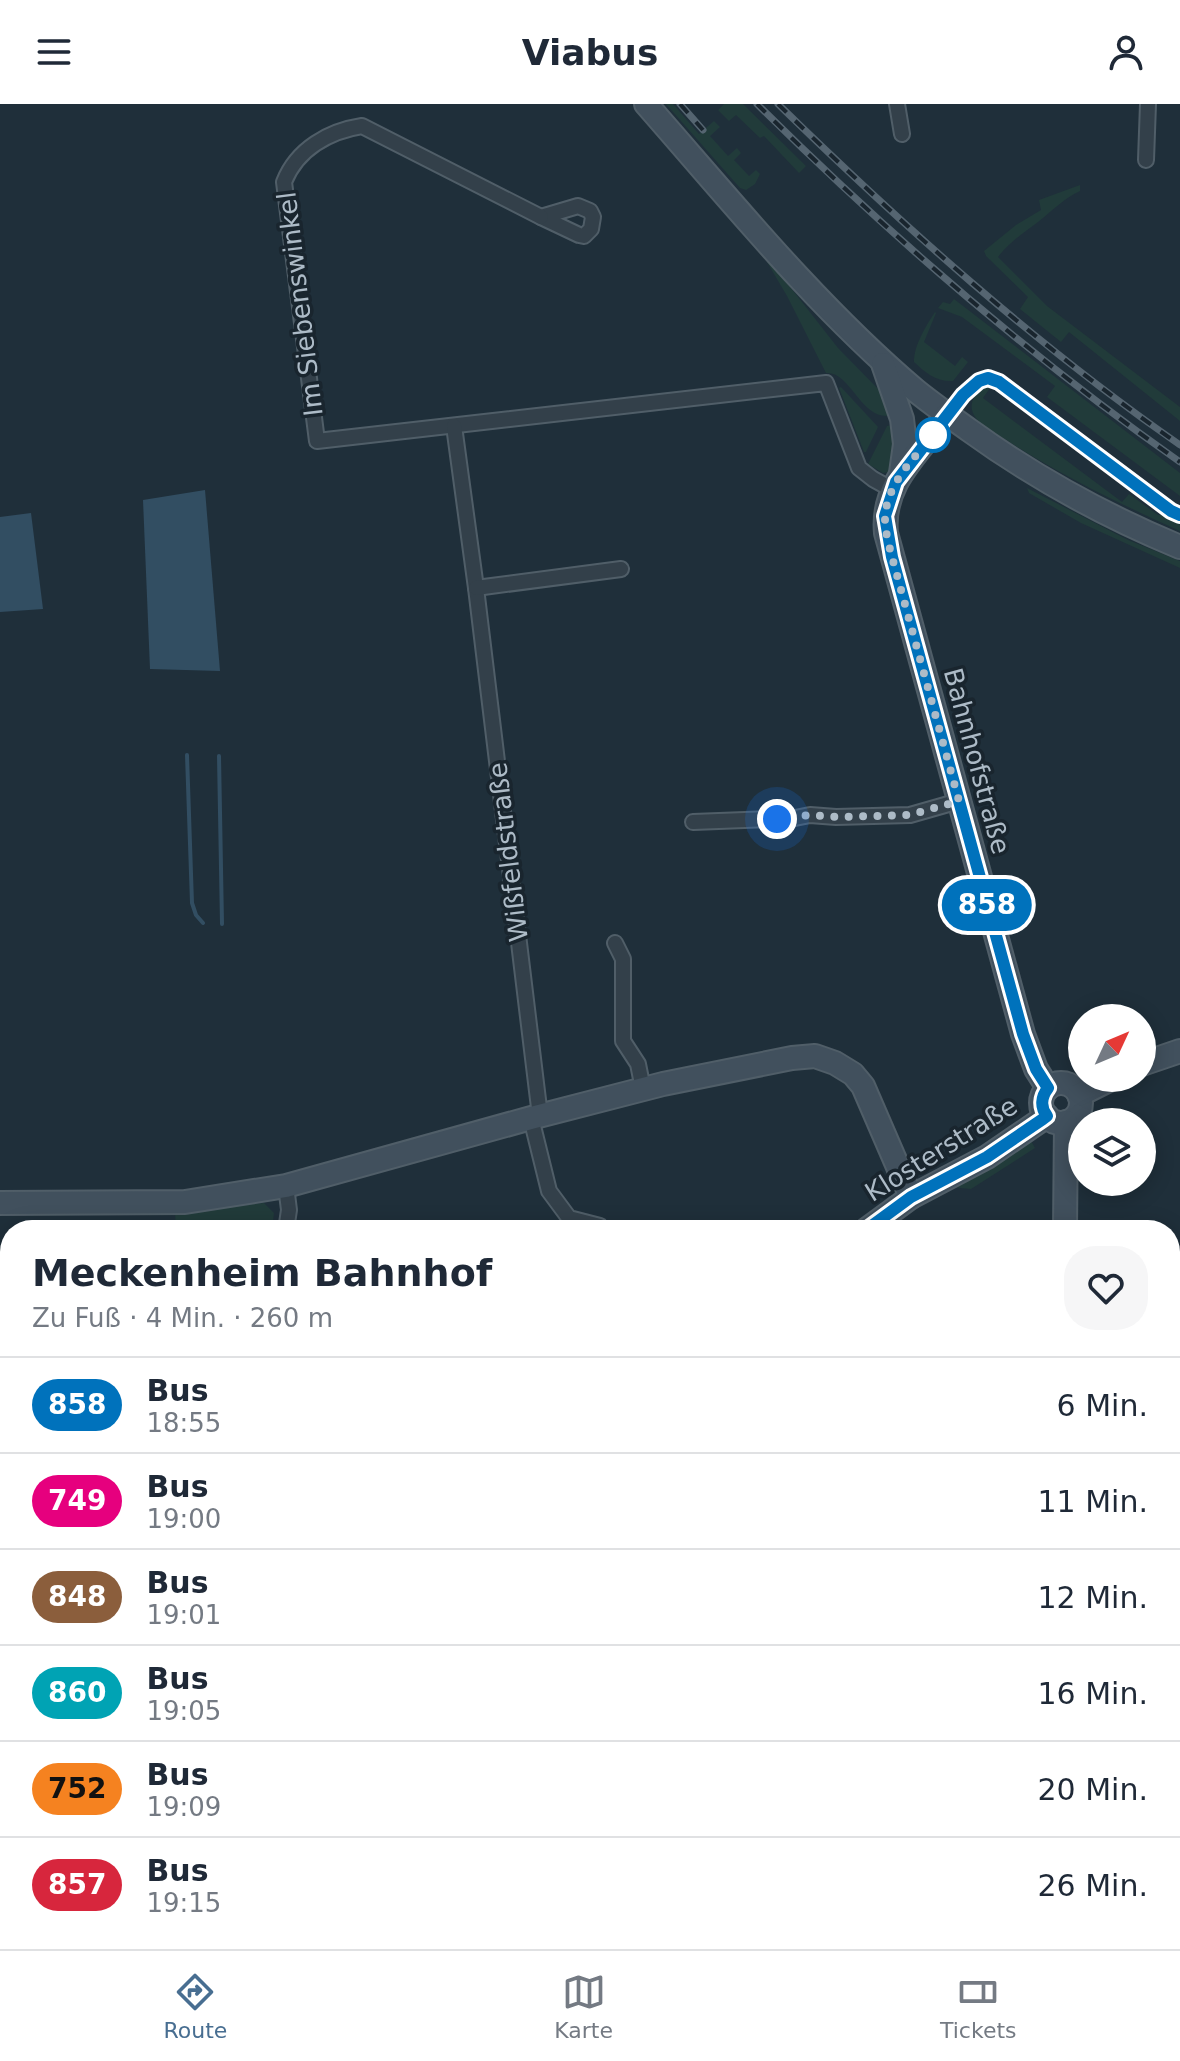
<!DOCTYPE html>
<html lang="de">
<head>
<meta charset="utf-8">
<style>
	body { margin:0; font-family:"DejaVu Sans",sans-serif; background:#f6f6f7; color:#1f2937; height:100vh; display:flex; flex-direction:column; font-size:30px; white-space:nowrap }
	* { box-sizing:border-box; margin:0 }
	p { font-size:26px; color:#747a83 }
	.icon { flex:none; width:44px; height:44px; fill:none; stroke:currentColor; stroke-width:2; stroke-linecap:round; stroke-linejoin:round }
	.map { position:relative; flex:1; overflow:hidden }
	.sheet { position:absolute; left:0px; top:1116px; width:1180px; height:730px; display:flex; flex-direction:column; background:#fff; border-radius:32px 32px 0 0; box-shadow:0 4px 20px #0003 }
	.sheet>* { flex:none }
	.badge { padding:0 16px; border-radius:26px; font-size:28px; line-height:52px }
	.needle { width:52px; rotate:46deg }
	.tools { position:absolute; left:1068px; top:900px; display:grid; gap:16px }
	.tools a { display:grid; place-items:center; width:88px; height:88px; border-radius:50%; background:#fff; box-shadow:0 4px 20px #0003; font-size:40px }
	.you { position:absolute; width:40px; height:40px; margin:-20px; border:6px solid #fff; border-radius:50%; background:#1a73e8; box-shadow:0 0 0 12px #1a73e833 }
	.map>.badge { position:absolute; translate:-50% -50%; box-shadow:0 0 0 4px #fff }
	.round { display:grid; place-items:center; flex:none; width:84px; height:84px; border-radius:32px; background:#f6f6f7 }
	.headline { display:flex; align-items:center; justify-content:space-between; height:136px; padding:0 32px }
	h1 { font-size:38px; font-weight:800; line-height:60px }
	ul { padding:0; list-style:none }
	li { display:flex; align-items:center; gap:24px; height:96px; padding:0 32px; border-top:2px solid #e0e1e3 }
	li div { flex:1 }
	li b { display:block; font-size:30px }
	li em { font-style:normal }
	li .badge { min-width:88px; font-weight:700; text-align:center }
	header { display:flex; justify-content:space-between; align-items:center; height:104px; padding:0 32px; background:#fff; font-size:36px; font-weight:800 }
	.dock { display:flex; justify-content:space-around; align-items:center; height:112px; border-top:2px solid #e0e1e3; background:#fff; font-size:22px; color:#747a83 }
	.dock a { display:grid; justify-items:center; gap:4px }
	.dock .on { color:#486e91 }
	.map>svg:first-child { display:block }
	.green { fill:#213b3a }
	.water { fill:#324e62 }
	.lines { fill:none; stroke-linecap:round; stroke-linejoin:round }
	.stream { stroke:#324e62; stroke-width:4 }
	.street-casing { stroke:#505e68; stroke-width:18 }
	.secondary-casing { stroke:#505e68; stroke-width:26 }
	.street { stroke:#33404a; stroke-width:14 }
	.secondary { stroke:#41505d; stroke-width:22 }
	.rail-casing { stroke:#556571; stroke-width:7 }
	.rail { stroke:#19252e; stroke-width:4; stroke-dasharray:12; stroke-linecap:butt }
	.line-casing { stroke:#fff; stroke-width:18 }
	.line { stroke:#0072bc; stroke-width:12 }
	.walk { stroke:#adbbc7; stroke-width:8; stroke-dasharray:0 14.4 }
	.stop-dot { fill:#fff; stroke:#0072bc; stroke-width:4 }
	.labels { text-anchor:middle; stroke-width:7; stroke-linejoin:round; paint-order:stroke }
	.street-label { font-size:26px; fill:#adbbc7; stroke:#19252e }
</style>
</head>
<body>
<header><svg class="icon" aria-label="menu" viewBox="0 0 24 24"><path d="M4 6h16M4 12h16M4 18h16"/></svg>Viabus<svg class="icon" aria-label="person" viewBox="0 0 24 24"><circle cx="12" cy="8" r="4"/><path d="M4 21q1-7 8-7t8 7"/></svg></header>
<div class="map">
<svg width="1180" height="1845" viewBox="0 0 1180 1845">
	<rect width="100%" height="100%" fill="#1f2f3a"/>
	<g class="green">
		<path d="M666,0H673L699,30L714,17L720,23L710,32L728,52L737,44L741,49L734,56L749,72L756,66L760,70L755,80L746,86L740,84Z"/>
		<path d="M724,0H743L806,62L799,69L764,32L760,34L736,11L729,17L718,6Z"/>
		<path d="M1080,81V87C1065,94 1055,104 1043,114C1027,127 1011,136 998,153L1047,202L1180,303V317L1069,228L1061,238L1020,205L1028,193L986,152L984,147L1016,121L1041,106L1039,96Z"/>
		<path d="M769,156L838,244L882,289L894,311C861,320 852,267 826,269L787,192L767,158Z"/>
		<path d="M954,195L1180,369V392L1047,293L1055,282L962,213L938,204L943,198L950,200Z"/>
		<path d="M935,208L936,209L924,238L955,262L962,253L968,258L953,277C936,278 926,269 914,258C914,241 926,222 935,208Z"/>
		<path d="M841,283L878,323L866,348H864L839,284Z"/>
		<path d="M984,283L990,284L983,294L1122,398L1129,390L1158,411H1170L1180,416V427C1122,401 1065,373 1011,339C1000,331 984,325 976,314C967,303 973,290 984,283Z"/>
		<path d="M896,320L894,357L889,368L883,369L868,360L887,322Z"/>
		<path d="M1027,384L1128,436L1180,457V464L1081,419L1029,389Z"/>
		<path d="M1031,1037L1035,1044L971,1085L950,1083Z"/>
		<path d="M264,1099L274,1109L272,1126H176L175,1107Z"/>
	</g>
	<g class="water">
		<path d="M205,386L220,567L150,565L143,396Z"/>
		<path d="M31,409L43,505L0,508V413Z"/>
	</g>
	<g class="lines">
		<g class="stream">
			<path d="M187,651L192,799L196,811L203,819"/>
			<path d="M219,652L222,820"/>
		</g>
		<g class="street-casing">
			<g id="street">
				<path d="M897,0L902,30"/>
				<path d="M1146,56L1148,0"/>
				<path d="M578,102L590,107L593,113L591,125L584,132L579,131L541,113Z"/>
				<path d="M541,113L362,22C329,27 297,45 284,78L317,337L826,279L859,364L873,375L893,386"/>
				<path d="M454,322L476,484L540,1012"/>
				<path d="M476,484L621,465"/>
				<path d="M693,718L795,714L810,711L836,713L910,711L959,697"/>
				<path d="M615,839L623,855V937L638,960L643,985"/>
				<path d="M531,1014L549,1087L569,1114L600,1122"/>
				<path d="M286,1082L289,1106L286,1126"/>
				<path d="M0,1190H10"/>
				<path d="M0,1203V1302"/>
				<path d="M1170,1340L1180,1341"/>
				<path d="M1170,1605L1180,1612"/>
				<path d="M1170,1691L1180,1676"/>
				<path d="M1170,1820L1180,1827"/>
				<path d="M627,1836L640,1845"/>
				<path d="M185,1845L187,1836"/>
				<path d="M655,1845L661,1836"/>
				<path d="M1069,1845L1074,1836"/>
			</g>
		</g>
		<g class="secondary-casing">
			<g id="secondary">
				<path d="M646,0C732,98 815,201 915,286C932,300 951,313 969,326C1034,373 1105,412 1180,443"/>
				<path d="M883,260L902,315L905,340L901,369"/>
				<path d="M947,310C921,348 881,378 886,429L1023,930L1036,965L1048,984"/>
				<path d="M1142,960L1180,947"/>
				<circle cx="1061" cy="999" r="20"/>
				<path d="M1079,991L1113,974"/>
				<path d="M0,1099L185,1098L286,1082L531,1014L663,980L792,954L815,952L835,959L853,970L863,982L911,1093"/>
				<path d="M866,1126L911,1093L987,1053L1047,1012"/>
				<path d="M1065,1126L1066,1018"/>
				<path d="M478,1845L482,1836"/>
				<path d="M772,1845L778,1836"/>
			</g>
		</g>
		<use href="#street" class="street"/>
		<use href="#secondary" class="secondary"/>
		<g class="rail-casing">
			<g id="rail">
				<path d="M680,0L703,26"/>
				<path d="M757,0C888,130 1029,252 1180,358"/>
				<path d="M778,0C903,122 1036,241 1180,341"/>
			</g>
		</g>
		<use href="#rail" class="rail"/>
	</g>
	<g class="lines">
		<g class="line-casing">
			<path id="line" d="M866,1126L911,1093L987,1053L1043,1015L1047,1012C1040,1003 1041,993 1048,984L1036,965L1023,930L892,453L885,412L896,378L963,291L979,277L988,274L999,278L1171,407L1180,411"/>
		</g>
		<use href="#line" class="line"/>
		<path class="walk" d="M777,715L810,711L836,713L910,711L959,697L892,453C889,441 885,427 885,415C886,380 913,356 933,331"/>
	</g>
	<circle class="stop-dot" cx="933" cy="331" r="16"/>
	<g class="labels">
		<g class="street-label">
			<text transform="translate(300 200) rotate(-97)" y="9">Im Siebenswinkel</text>
			<text transform="translate(977 657) rotate(75)" y="9">Bahnhofstraße</text>
			<text transform="translate(508 748) rotate(-97)" y="9">Wißfeldstraße</text>
			<text transform="translate(941 1045) rotate(-32)" y="9">Klosterstraße</text>
		</g>
	</g>
</svg>
<div class="tools">
<a><svg class="needle" viewBox="-14 -14 28 28"><path d="M0-13l5 13h-10z" fill="#e53935"/><path d="M0 13l5-13h-10z" fill="#747a83"/></svg></a>
<a><svg class="icon" aria-label="layers" viewBox="0 0 24 24"><path d="M12 4l9 5-9 5-9-5zM3 14l9 5 9-5"/></svg></a>
</div>
<div class="you" style="left:777px;top:715px"></div>
<b class="badge" style="left:987px;top:801px;background:#0072bc;color:#fff">858</b>
<section class="sheet">
<div class="headline"><div><h1>Meckenheim Bahnhof</h1><p>Zu Fuß · 4 Min. · 260 m</p></div><a class="round"><svg class="icon" aria-label="heart" viewBox="0 0 24 24"><path d="M12 20l-8-8c-3-5 5-10 8-4 3-6 11-1 8 4z"/></svg></a></div>
<ul>
<li><span class="badge" style="background:#0072bc;color:#fff">858</span><div><b>Bus</b><p>18:55</p></div><em>6 Min.</em></li>
<li><span class="badge" style="background:#e6007e;color:#fff">749</span><div><b>Bus</b><p>19:00</p></div><em>11 Min.</em></li>
<li><span class="badge" style="background:#8b5e3c;color:#fff">848</span><div><b>Bus</b><p>19:01</p></div><em>12 Min.</em></li>
<li><span class="badge" style="background:#00a3b4;color:#fff">860</span><div><b>Bus</b><p>19:05</p></div><em>16 Min.</em></li>
<li><span class="badge" style="background:#f58220;color:#111">752</span><div><b>Bus</b><p>19:09</p></div><em>20 Min.</em></li>
<li><span class="badge" style="background:#d7263d;color:#fff">857</span><div><b>Bus</b><p>19:15</p></div><em>26 Min.</em></li>
</ul>
</section>
</div>
<nav class="dock">
<a class="on"><svg class="icon" aria-label="directions" viewBox="0 0 24 24"><path d="M12 3l9 9-9 9-9-9zM9 14v-3h6M13 9l2 2-2 2"/></svg>Route</a>
<a><svg class="icon" aria-label="map" viewBox="0 0 24 24"><path d="M3 6l6-2 6 2 6-2v14l-6 2-6-2-6 2zM9 4v14M15 6v14"/></svg>Karte</a>
<a><svg class="icon" aria-label="tickets" viewBox="0 0 24 24"><path d="M3 7h18v10H3zM15 7v10"/></svg>Tickets</a>
</nav>
</body>
</html>
